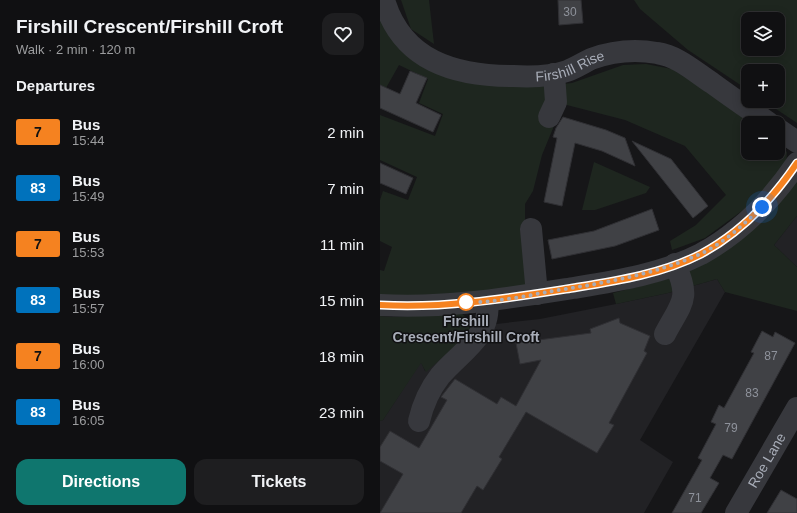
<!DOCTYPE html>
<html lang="en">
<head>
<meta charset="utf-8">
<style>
	body { margin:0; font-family:Arial,sans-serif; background:#1e1e20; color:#f1f3f6; height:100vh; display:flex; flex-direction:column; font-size:15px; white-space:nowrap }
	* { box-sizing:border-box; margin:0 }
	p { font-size:13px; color:#9c9d9f }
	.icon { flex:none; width:22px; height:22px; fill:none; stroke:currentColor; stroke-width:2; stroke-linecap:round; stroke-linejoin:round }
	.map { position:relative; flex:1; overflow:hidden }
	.details { display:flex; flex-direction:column; background:#101012; width:380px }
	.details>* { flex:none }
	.badge { padding:0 8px; border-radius:3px; font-size:14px; line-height:26px }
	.buttons { position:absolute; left:361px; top:12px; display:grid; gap:8px }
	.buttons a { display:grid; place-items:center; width:44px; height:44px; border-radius:8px; background:#101012; box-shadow:0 2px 10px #0003,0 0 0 1px #303032; font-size:20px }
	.you { position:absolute; width:20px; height:20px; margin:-10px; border:3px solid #fff; border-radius:50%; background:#1a73e8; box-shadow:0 0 0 6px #1a73e833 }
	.map>.badge { position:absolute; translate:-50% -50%; box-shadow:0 0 0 2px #fff }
	h2 { padding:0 16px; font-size:15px; line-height:36px }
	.round { display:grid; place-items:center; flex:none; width:42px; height:42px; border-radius:12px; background:#1e1e20 }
	.summary { display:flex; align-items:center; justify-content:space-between; height:68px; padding:0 16px }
	h1 { font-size:19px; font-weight:600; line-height:30px }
	.cta { display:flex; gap:8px; margin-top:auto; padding:8px 16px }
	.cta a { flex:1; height:46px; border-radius:12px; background:#0f766e; color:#fff; font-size:16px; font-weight:600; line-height:46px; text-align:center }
	.cta a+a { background:#1e1e20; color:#f1f3f6 }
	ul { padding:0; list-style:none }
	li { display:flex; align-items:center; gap:12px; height:56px; padding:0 16px }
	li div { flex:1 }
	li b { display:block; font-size:15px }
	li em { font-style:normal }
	li .badge { min-width:44px; font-weight:700; text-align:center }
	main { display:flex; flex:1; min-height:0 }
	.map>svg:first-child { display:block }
	.built { fill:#222225 }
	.green { fill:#1e261f; fill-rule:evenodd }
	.building { fill:#404145; stroke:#303034 }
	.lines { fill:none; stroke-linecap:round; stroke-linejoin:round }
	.minor { stroke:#37383d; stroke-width:22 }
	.line-casing { stroke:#fff; stroke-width:9 }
	.line { stroke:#f58220; stroke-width:6 }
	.walk { stroke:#a8adb8; stroke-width:4; stroke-dasharray:0 7.2 }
	.stop-dot { fill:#fff; stroke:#f58220; stroke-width:2 }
	.labels { text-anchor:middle; stroke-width:3; stroke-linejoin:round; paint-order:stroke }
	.number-label { font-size:12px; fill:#8e929b }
	.street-label { font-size:14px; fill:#a8adb8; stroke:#111113 }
	.stop-label { font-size:14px; font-weight:bold; fill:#a8adb8; stroke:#111113 }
</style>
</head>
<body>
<main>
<section class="details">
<div class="summary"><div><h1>Firshill Crescent/Firshill Croft</h1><p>Walk · 2 min · 120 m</p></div><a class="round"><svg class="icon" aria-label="heart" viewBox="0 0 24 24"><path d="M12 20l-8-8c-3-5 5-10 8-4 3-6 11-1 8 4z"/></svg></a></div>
<h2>Departures</h2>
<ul>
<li><span class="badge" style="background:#f58220;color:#111">7</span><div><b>Bus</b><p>15:44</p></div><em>2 min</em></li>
<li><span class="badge" style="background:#0072bc;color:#fff">83</span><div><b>Bus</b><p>15:49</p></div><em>7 min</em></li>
<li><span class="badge" style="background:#f58220;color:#111">7</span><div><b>Bus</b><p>15:53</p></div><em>11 min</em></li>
<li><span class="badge" style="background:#0072bc;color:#fff">83</span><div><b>Bus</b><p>15:57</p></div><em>15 min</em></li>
<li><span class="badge" style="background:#f58220;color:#111">7</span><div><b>Bus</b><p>16:00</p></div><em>18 min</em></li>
<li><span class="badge" style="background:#0072bc;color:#fff">83</span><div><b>Bus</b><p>16:05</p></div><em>23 min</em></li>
</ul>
<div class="cta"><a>Directions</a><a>Tickets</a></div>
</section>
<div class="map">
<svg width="417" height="513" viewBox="0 0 417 513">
	<rect width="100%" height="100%" fill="#161618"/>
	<g class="built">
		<path d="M417,216V267L394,245Z"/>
		<path d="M337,279L345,292L260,440L293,462L264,513H0V421L3,420L41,362L45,371L98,326L160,319L236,304L288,293Z"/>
	</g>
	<g class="green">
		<path d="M21,0H49L54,44L31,29Z"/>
		<path d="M254,0H417V123L384,101H398V71H368V90L308,50L260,9ZM368,19H398V49H368Z"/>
		<path d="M0,11L11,36L153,87L192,83L243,65L266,64L292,69L376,123H368V153H398V143L407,152L406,167L374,202L325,238L292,250L290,241L316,225L346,195L305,146L245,120L183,104L162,155L153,191L145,204V289L9,297L0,294V270L4,271L12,247L0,241V200L3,191L28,200L37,177L0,160V115L55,136L63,114L39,103L48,79L19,65L6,88L0,85Z"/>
		<path d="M214,162L270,187L266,193L215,210H202Z"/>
		<path d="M417,177V216L394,245L417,267V311L345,292L337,279L288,293L236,304L233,293L284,280Z"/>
		<path d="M82,314L98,326L46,372L41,363L3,420L0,421V316L11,317Z"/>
	</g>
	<g class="building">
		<path d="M178,0H201L203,23L179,25Z"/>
		<path d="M30,71L47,78L36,103L61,115L53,132L0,108V85L20,94Z"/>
		<path d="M183,117L226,130L245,138L255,166L222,151L195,143L182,206L164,202L177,138L173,137L176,128Z"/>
		<path d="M252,141L291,159L328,206L313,218Z"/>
		<path d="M0,163L33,178L26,194L0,183Z"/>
		<path d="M272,209L279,230L235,246L172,259L168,240L214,231Z"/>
		<path d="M239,318L240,323L270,336L264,351L267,353L229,423L234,425L217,453L146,412L119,457L122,459L103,490L97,486L81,513H0L23,474L0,461V447L10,431L39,448L67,400L61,397L75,379L117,404L121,397L136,406L161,360L140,364L136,343L211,333L210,329Z"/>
		<path d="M382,331L393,337L395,332L415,343L352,459L343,455L330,478L339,483L321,513H292L322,460L318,458L336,424L331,422L339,405L344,408L374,353L371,352Z"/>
		<path d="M401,490L417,499V513H387Z"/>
	</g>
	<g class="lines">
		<g class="minor">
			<path id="s1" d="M4,0C22,61 75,76 133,76C151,77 170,77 187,71C195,68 203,63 211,59C233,51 254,49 277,53C298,56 315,72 332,83C351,97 370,110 389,123"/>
			<path d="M169,117L176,102L174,74"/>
			<path d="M398,129L417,142"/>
			<path d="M151,229L157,294"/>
			<path d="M0,305C64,309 129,298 193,288C236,281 282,274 321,254C361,232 392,200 417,163"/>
			<path d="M285,334C302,302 311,299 295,264"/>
			<path d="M39,421C43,404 49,390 60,376C80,352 112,336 107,301"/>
			<path id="s2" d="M356,513L417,408"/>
		</g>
	</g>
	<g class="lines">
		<g class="line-casing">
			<path id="line" d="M0,305C64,309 129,298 193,288C236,281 282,274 321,254C362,232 392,200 417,163"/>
		</g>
		<use href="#line" class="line"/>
		<path class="walk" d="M86,302C114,303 145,296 173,291C223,283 273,275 320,254C343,244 364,224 382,207"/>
	</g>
	<circle class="stop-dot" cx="86" cy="302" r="8"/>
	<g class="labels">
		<g class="number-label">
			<text x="190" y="16">30</text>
			<text x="391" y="360">87</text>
			<text x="372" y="397">83</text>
			<text x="351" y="432">79</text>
			<text x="315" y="502">71</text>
		</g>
		<g class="street-label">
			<text dy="5" stroke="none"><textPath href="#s1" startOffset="221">Firshill Rise</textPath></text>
			<text dy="5" stroke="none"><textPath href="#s2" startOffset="61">Roe Lane</textPath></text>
		</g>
		<g class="stop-label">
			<text x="86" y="326">Firshill<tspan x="86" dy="16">Crescent/Firshill Croft</tspan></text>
		</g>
	</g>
</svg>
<div class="buttons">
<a><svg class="icon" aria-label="layers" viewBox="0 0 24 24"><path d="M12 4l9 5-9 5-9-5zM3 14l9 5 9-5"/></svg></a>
<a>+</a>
<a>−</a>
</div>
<div class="you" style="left:382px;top:207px"></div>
</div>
</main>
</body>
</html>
